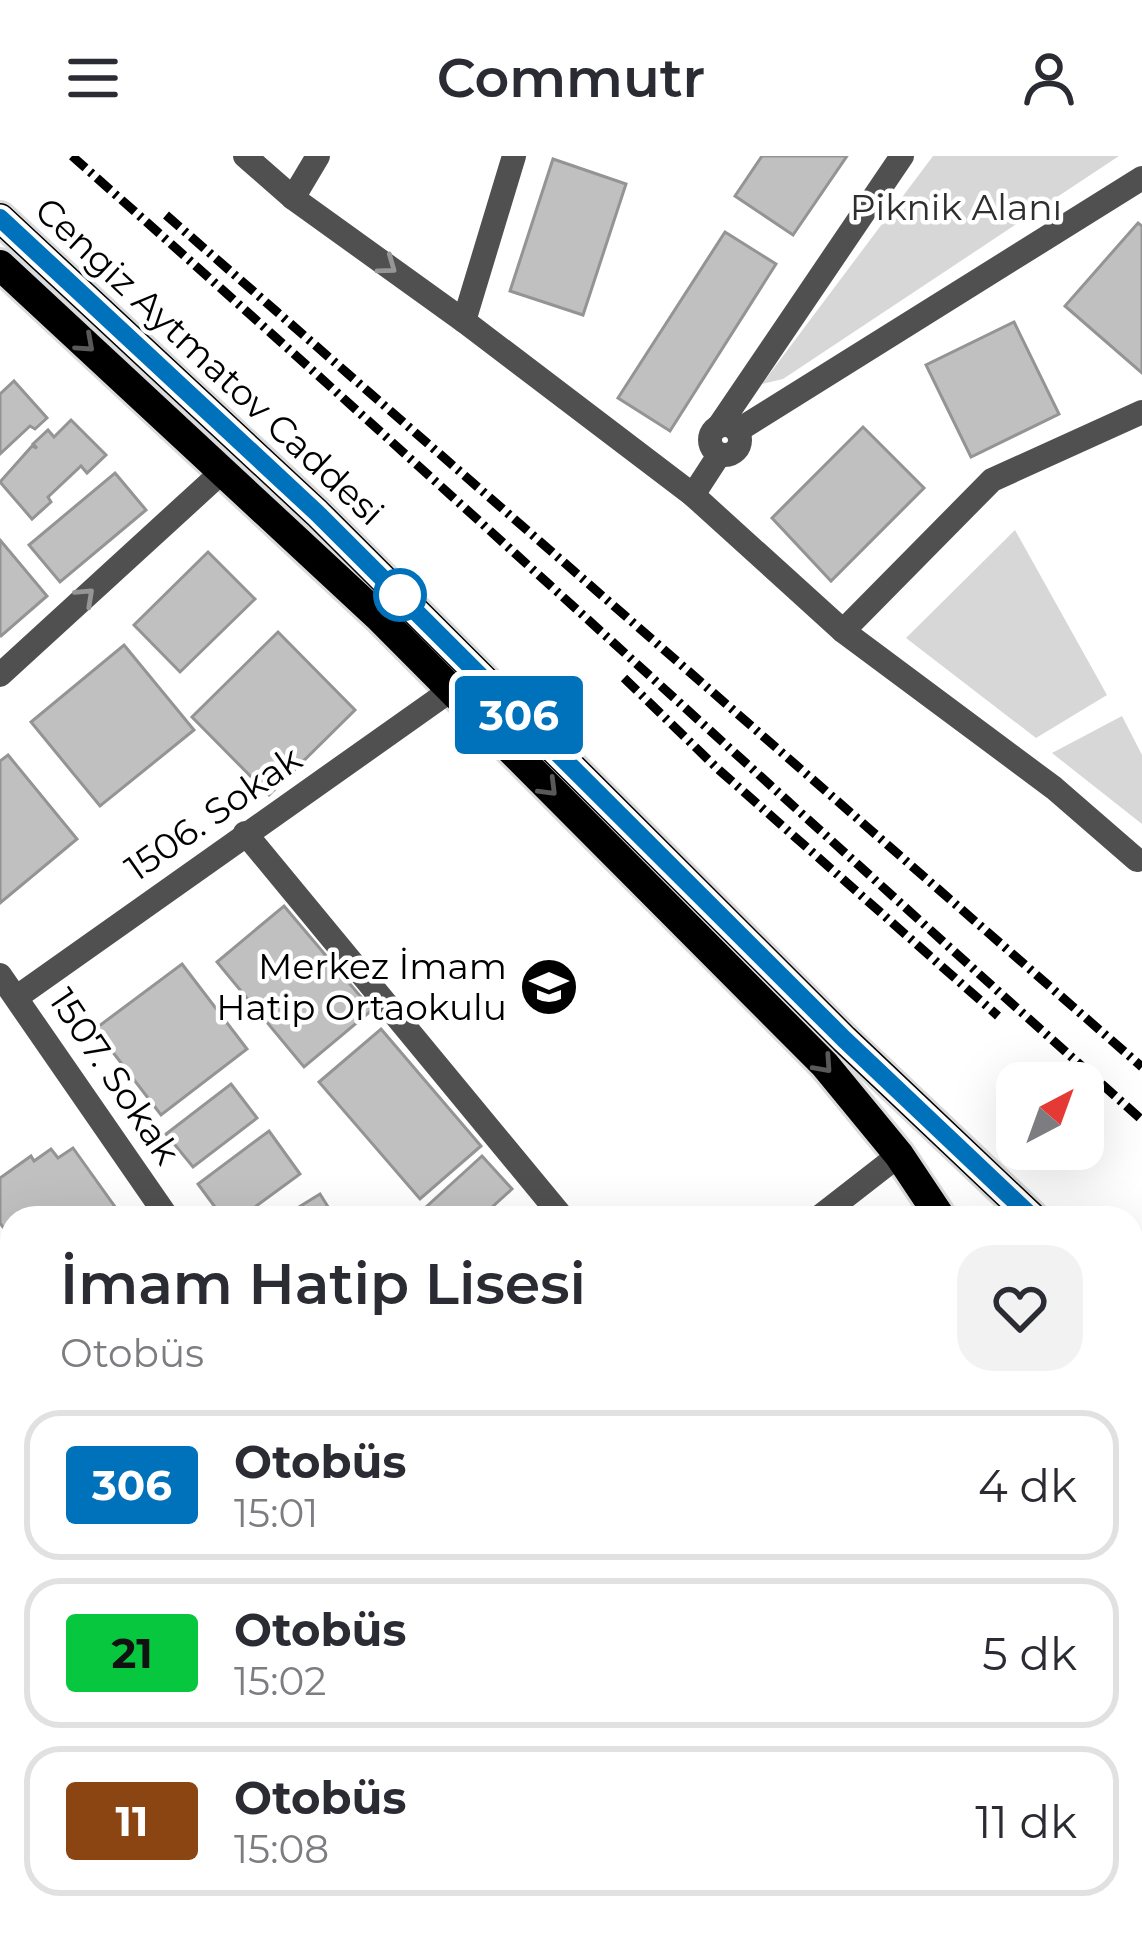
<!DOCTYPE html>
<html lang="tr">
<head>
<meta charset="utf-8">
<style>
	body { margin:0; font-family:Montserrat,sans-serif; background:#f2f2f3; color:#2b2b33; height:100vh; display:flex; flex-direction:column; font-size:45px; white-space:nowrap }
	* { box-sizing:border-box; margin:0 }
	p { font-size:39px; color:#7c7c81 }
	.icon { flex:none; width:66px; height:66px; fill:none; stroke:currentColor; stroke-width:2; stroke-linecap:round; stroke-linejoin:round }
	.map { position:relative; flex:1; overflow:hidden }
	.drawer { position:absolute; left:0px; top:1050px; width:1143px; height:735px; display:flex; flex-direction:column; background:#fff; border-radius:36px 36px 0 0; box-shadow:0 12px 48px #0002 }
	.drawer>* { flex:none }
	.badge { padding:0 24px; border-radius:9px; font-size:42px; line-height:78px }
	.needle { width:78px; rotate:41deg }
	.buttons { position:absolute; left:996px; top:906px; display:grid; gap:24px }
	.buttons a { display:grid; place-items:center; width:108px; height:108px; border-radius:24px; background:#fff; box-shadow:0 12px 48px #0002; font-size:60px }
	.map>.badge { position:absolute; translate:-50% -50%; box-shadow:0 0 0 6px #fff }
	.round { display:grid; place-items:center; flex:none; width:126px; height:126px; border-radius:36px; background:#f2f2f3 }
	.overview { display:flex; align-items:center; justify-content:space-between; height:204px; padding:0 60px }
	h1 { font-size:57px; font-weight:600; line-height:90px }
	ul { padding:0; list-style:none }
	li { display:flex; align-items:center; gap:36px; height:150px; margin:0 24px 18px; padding:0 36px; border:6px solid #e1e1e2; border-radius:36px }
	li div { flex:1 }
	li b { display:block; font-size:45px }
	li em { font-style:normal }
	li .badge { min-width:132px; font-weight:700; text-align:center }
	header { display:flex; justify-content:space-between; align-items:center; height:156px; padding:0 60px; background:#fff; font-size:54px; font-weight:600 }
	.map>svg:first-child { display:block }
	.green { fill:#d7d7d7 }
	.building { fill:#c0c0c0; stroke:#949494; stroke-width:3 }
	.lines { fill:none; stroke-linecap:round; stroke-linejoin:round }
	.primary-casing { stroke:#dbdbdb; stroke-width:36 }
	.minor { stroke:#505050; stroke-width:24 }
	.tertiary { stroke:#505050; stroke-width:24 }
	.secondary { stroke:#1d1d1d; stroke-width:24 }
	.primary { stroke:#000; stroke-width:30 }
	.rail { stroke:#000; stroke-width:9; stroke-dasharray:18 6 3 6; stroke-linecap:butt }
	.oneway { stroke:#969696 }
	.oneway2 { stroke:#595959 }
	.line-casing { stroke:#fff; stroke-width:27 }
	.line { stroke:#0072bc; stroke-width:18 }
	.stop-dot { fill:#fff; stroke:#0072bc; stroke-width:6 }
	.labels { text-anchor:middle; stroke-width:9; stroke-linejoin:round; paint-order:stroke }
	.park-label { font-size:36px; fill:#2e2e2e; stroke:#fff }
	.street-label { font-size:36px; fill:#000; stroke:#fff }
	.poi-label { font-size:36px; fill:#000; stroke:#fff; text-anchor:end }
</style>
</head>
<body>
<header><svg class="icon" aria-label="menu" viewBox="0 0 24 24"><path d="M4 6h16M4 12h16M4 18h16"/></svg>Commutr<svg class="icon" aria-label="person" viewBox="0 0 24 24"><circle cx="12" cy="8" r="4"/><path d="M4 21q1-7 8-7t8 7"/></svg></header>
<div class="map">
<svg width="1142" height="1783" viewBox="0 0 1142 1783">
	<rect width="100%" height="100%" fill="#fff"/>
	<g class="green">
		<path d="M933,0H1119L783,223L762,228Z"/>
		<path d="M1015,374L1107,539L1036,582L906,482Z"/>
		<path d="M1122,560L1142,599V668L1052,597Z"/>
		<path d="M0,1103L12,1119V1245L0,1254Z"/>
	</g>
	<g class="building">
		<path d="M762,0H847L793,79L735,40Z"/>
		<path d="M553,3L626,28L583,159L510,135Z"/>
		<path d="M1138,67L1142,70V217L1065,150Z"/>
		<path d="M725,76L776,108L670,275L618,242Z"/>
		<path d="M1014,166L1059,258L971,301L926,209Z"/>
		<path d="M14,225L47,262L35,273L30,270L0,298V238Z"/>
		<path d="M71,264L106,299L87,317L81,310L48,341L51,346L32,363L0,326L32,290L37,292L33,288L48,274L54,281Z"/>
		<path d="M863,271L924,332L831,425L772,362Z"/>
		<path d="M115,317L146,354L60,426L29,389Z"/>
		<path d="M0,384L47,440L1,480L0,479Z"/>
		<path d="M208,396L255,443L180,516L134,469Z"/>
		<path d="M278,476L355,554L269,639L192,561Z"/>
		<path d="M124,489L194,574L100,650L31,566Z"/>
		<path d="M8,599L77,683L0,747V605Z"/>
		<path d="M284,750L372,854L304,911L217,806Z"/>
		<path d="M182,808L247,893L161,959L95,873Z"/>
		<path d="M381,873L481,990L420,1043L319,926Z"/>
		<path d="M231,928L257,962L193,1011L166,978Z"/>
		<path d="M269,975L300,1018L240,1062H223L198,1028Z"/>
		<path d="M73,992L123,1062H12V1084L0,1067V1022L31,1000L34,1005L51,993L58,1002Z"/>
		<path d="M482,1000L512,1033L480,1062H414Z"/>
		<path d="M320,1038L335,1062H281Z"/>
	</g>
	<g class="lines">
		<g class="primary-casing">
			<g id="primary">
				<path d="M0,62L317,357L844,883L1033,1062"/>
				<path d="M0,109L378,460L825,909L899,999L941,1062"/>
				<path d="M1131,1177L1142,1192"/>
				<path d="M1131,1314L1142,1328"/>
			</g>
		</g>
		<g class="minor">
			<path d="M245,0L293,42L464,165L514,0"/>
			<path d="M293,42L318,0"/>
			<path d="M464,165L693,339L843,475L1054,632L1137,704"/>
			<circle cx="725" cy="284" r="15"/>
			<path d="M719,270L902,0"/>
			<path d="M737,275L1142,22"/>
			<path d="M693,339L719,299"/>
			<path d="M843,475L992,324L1142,256"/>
			<path d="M245,677L563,1062"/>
			<path d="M0,819L168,1062"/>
			<path d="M17,841L451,534"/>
			<path d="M617,1773L623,1783"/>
			<path d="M158,1783L168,1773"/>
			<path d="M551,1783L572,1773"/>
		</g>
		<g class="tertiary">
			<path d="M0,519L224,314"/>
			<path d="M818,1062L899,999"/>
			<path d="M0,1754L12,1740"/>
		</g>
		<g class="secondary">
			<path d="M1131,1462L1142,1451"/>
			<path d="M1131,1522L1142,1511"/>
			<path d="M810,1783L820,1773"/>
			<path d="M868,1783L879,1773"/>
		</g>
		<use href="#primary" class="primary"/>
		<g class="rail">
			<path d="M72,0C432,318 784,645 1142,964"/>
			<path d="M166,59L1142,911"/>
			<path d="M624,522L719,614L998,860"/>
		</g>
	</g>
	<defs><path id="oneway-chevron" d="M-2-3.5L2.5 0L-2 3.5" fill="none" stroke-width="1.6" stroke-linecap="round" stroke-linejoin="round" transform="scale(3)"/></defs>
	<g class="oneway">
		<use href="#oneway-chevron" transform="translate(388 110) rotate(36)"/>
		<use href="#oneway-chevron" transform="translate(86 440) rotate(-43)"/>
	</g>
	<g class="oneway2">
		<use href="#oneway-chevron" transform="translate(86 188) rotate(42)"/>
		<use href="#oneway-chevron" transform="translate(549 632) rotate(45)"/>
		<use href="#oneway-chevron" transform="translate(824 909) rotate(48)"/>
	</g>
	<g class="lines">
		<g class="line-casing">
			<path id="line" d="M0,62L317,357L844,883L1033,1062"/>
		</g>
		<use href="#line" class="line"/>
	</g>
	<defs>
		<g id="school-disc" transform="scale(3)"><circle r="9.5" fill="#000" stroke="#fff"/><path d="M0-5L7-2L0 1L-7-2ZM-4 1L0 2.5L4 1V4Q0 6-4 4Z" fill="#fff"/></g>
	</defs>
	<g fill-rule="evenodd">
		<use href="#school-disc" x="549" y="831"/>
	</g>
	<circle class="stop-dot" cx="400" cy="439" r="24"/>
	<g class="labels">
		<g class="park-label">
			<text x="956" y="64">Piknik Alanı</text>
		</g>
		<g class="street-label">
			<text transform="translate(210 205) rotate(43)" y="13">Cengiz Aytmatov Caddesi</text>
			<text transform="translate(213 657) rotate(-35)" y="13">1506. Sokak</text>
			<text transform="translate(115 920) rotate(56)" y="13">1507. Sokak</text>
		</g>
		<g class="poi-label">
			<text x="507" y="823">Merkez İmam<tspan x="507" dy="41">Hatip Ortaokulu</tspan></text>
		</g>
	</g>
</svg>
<div class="buttons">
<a><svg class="needle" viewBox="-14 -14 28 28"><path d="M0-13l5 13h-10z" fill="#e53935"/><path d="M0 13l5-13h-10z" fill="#7c7c81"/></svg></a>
</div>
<b class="badge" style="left:519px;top:559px;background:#0072bc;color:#fff">306</b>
<section class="drawer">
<div class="overview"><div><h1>İmam Hatip Lisesi</h1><p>Otobüs</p></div><a class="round"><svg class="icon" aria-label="heart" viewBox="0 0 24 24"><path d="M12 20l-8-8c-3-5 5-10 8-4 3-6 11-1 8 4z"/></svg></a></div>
<ul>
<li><span class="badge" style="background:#0072bc;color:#fff">306</span><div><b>Otobüs</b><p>15:01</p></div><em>4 dk</em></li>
<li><span class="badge" style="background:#06c73d;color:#111">21</span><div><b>Otobüs</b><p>15:02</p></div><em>5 dk</em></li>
<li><span class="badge" style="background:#8b4513;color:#fff">11</span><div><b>Otobüs</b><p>15:08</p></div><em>11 dk</em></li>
</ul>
</section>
</div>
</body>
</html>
